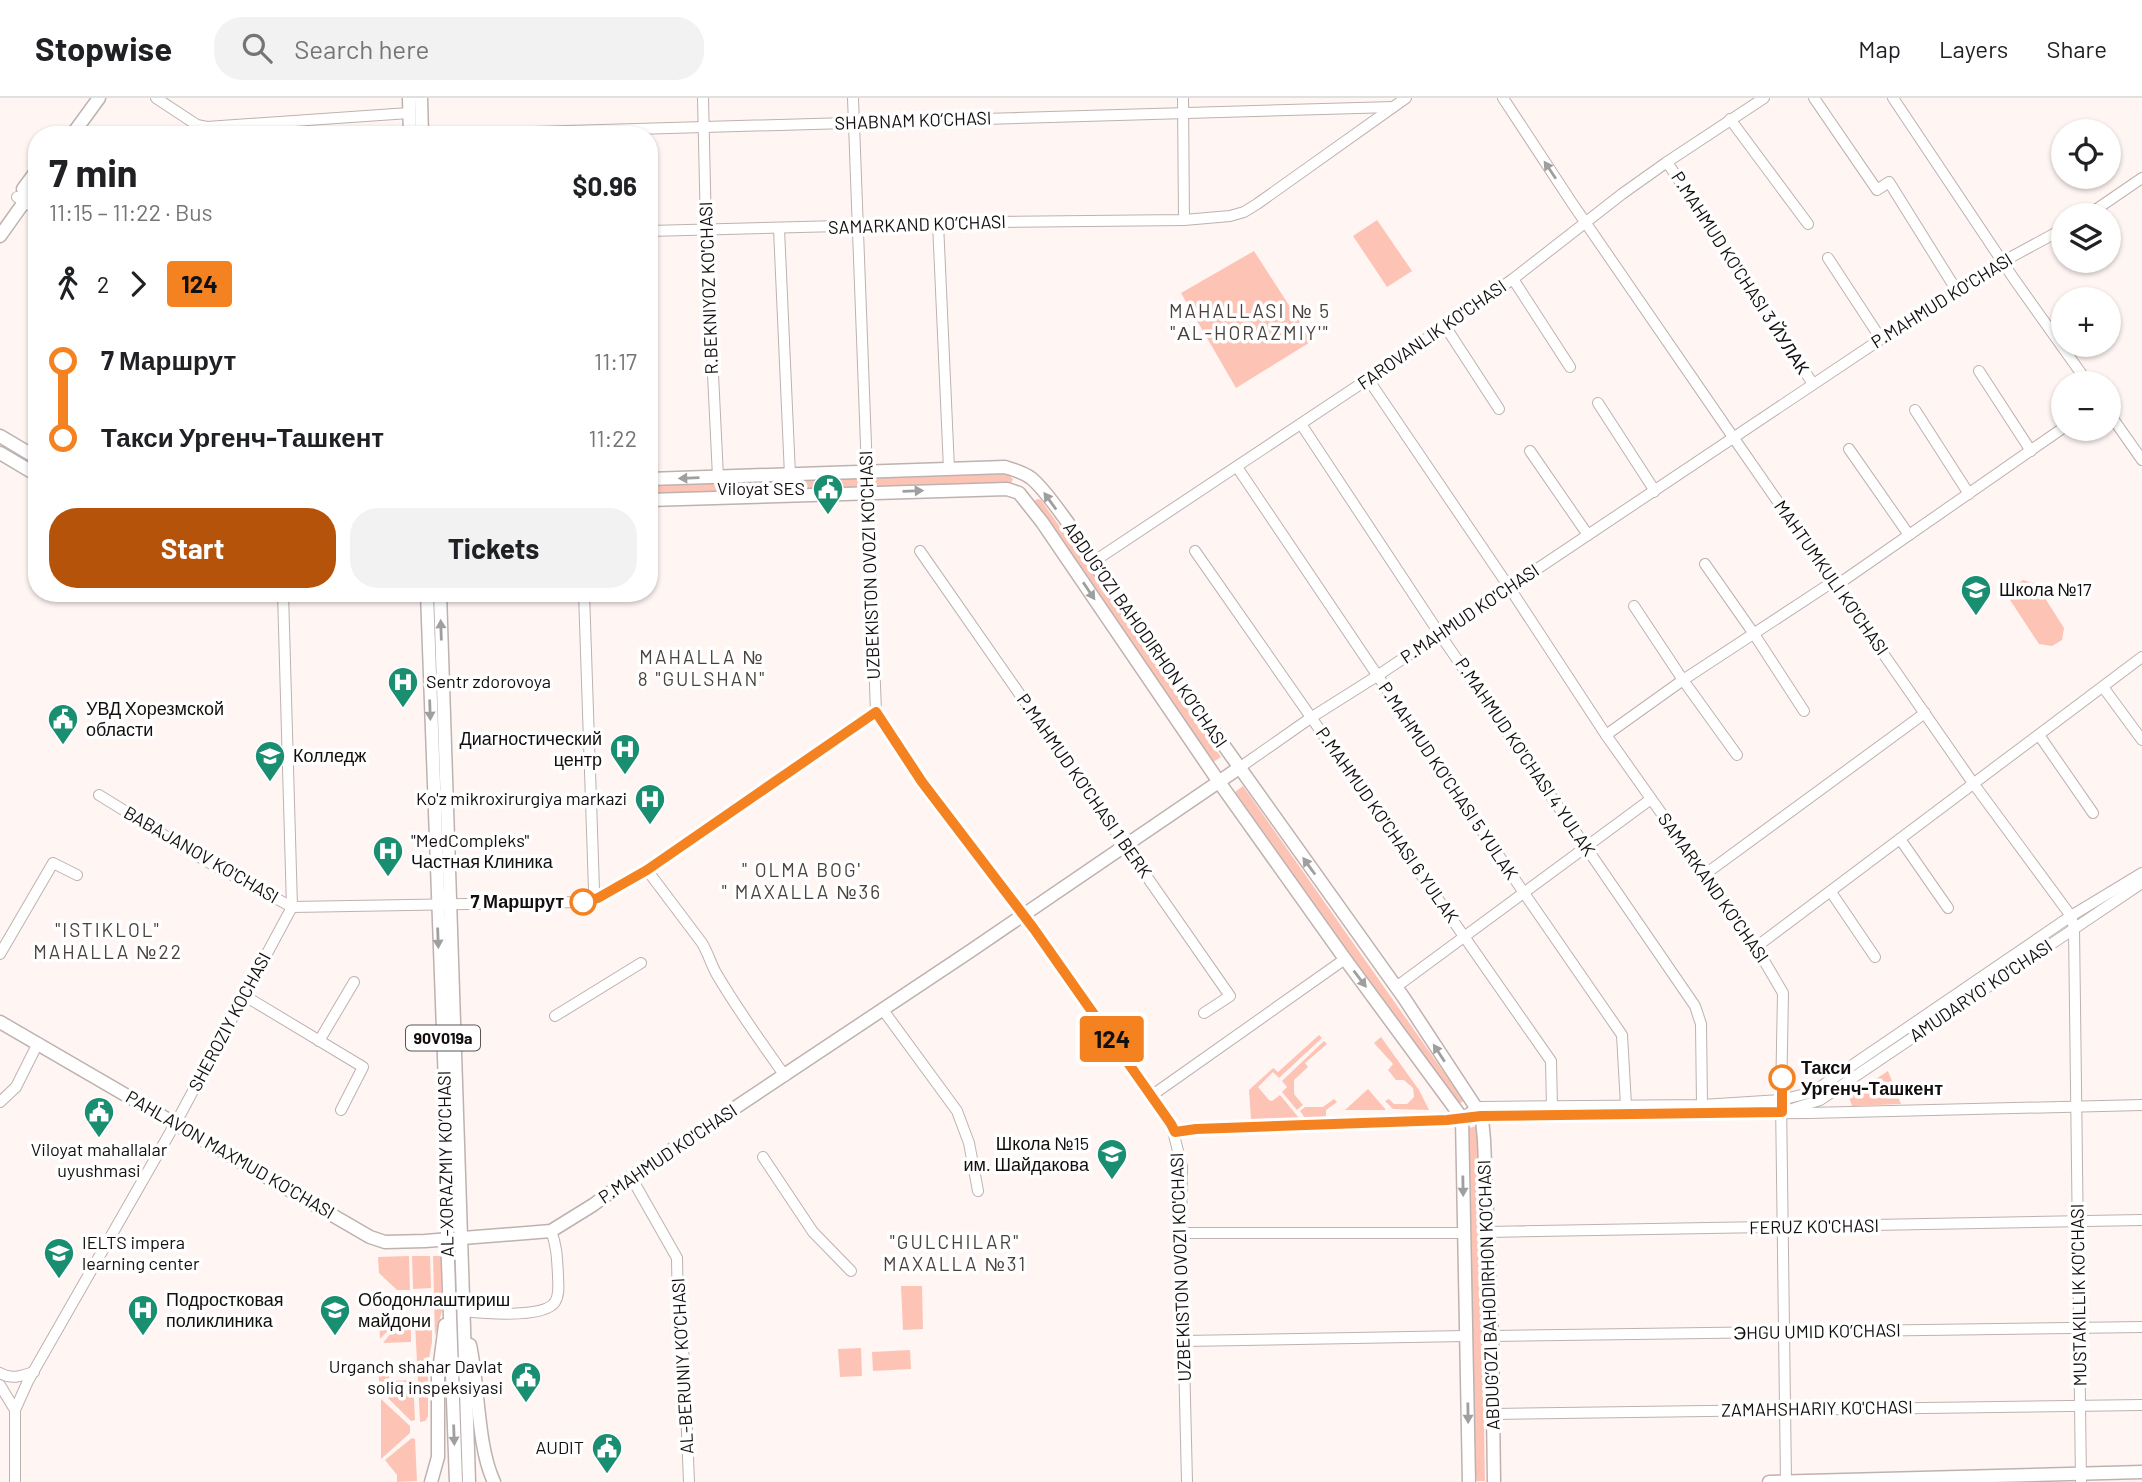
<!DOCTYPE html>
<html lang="en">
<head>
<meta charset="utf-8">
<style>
	body { margin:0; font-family:Barlow,sans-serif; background:#f2f2f2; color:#202124; height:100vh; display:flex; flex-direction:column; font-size:26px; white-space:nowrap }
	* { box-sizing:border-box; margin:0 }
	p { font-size:23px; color:#757577 }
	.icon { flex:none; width:38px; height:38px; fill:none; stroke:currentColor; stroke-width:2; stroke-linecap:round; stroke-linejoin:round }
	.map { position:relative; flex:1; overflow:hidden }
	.drawer { position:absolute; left:28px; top:28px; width:630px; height:476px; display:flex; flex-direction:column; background:#fff; border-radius:28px; box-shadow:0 2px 5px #0004 }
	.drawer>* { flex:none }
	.badge { padding:0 14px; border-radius:5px; font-size:24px; line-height:46px }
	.fabs { position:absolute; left:2051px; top:21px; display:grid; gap:14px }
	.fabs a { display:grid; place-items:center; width:70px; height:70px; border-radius:50%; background:#fff; box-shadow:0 2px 5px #0004; font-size:35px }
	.map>.badge { position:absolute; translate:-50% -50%; box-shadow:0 0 0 4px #fff }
	.legs { display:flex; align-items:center; gap:10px; height:77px; padding:0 21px; font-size:23px }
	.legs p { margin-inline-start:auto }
	.summary { display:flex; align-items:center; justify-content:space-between; height:119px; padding:0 21px }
	h1 { font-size:38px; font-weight:700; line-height:52px }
	.button { display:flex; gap:14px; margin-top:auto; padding:14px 21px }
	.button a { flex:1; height:80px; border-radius:28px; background:#b45309; color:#fff; font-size:28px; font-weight:700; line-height:80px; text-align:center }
	.button a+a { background:#f2f2f2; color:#202124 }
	ul { padding:0 21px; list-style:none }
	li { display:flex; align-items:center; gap:24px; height:77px; font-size:26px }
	li i { display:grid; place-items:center; width:10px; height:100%; margin:0 9px; background:currentColor }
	li i::after { content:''; width:18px; height:18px; margin:-9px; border:5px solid; border-radius:50%; background:#fff }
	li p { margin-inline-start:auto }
	li:first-child i { background:linear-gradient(#0000 50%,currentColor 0) }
	li:last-child i { background:linear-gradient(currentColor 50%,#0000 0) }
	header { display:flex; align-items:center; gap:42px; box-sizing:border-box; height:98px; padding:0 35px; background:#fff; border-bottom:2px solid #e0e0e0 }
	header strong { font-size:33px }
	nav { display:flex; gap:38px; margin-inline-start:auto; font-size:24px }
	.search { width:490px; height:63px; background:#f2f2f2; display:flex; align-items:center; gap:18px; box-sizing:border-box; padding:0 24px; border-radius:28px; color:#757577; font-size:26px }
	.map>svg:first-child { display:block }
	.green { fill:#fdc4b6 }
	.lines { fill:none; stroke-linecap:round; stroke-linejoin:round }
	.minor-casing { stroke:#bdb2af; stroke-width:12 }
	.major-casing { stroke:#bdb2af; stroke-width:15 }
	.minor { stroke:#fff; stroke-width:10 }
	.major { stroke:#fff; stroke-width:12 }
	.oneway { fill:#a09f9f }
	.line-1-casing { stroke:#fff; stroke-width:16 }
	.line-1 { stroke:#f58220; stroke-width:10 }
	.stop-1-dot { fill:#fff; stroke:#f58220; stroke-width:3.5 }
	.labels { text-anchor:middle; stroke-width:7; stroke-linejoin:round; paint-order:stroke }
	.shield { fill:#fff; stroke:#595756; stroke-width:2 }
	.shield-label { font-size:16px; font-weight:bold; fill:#120f0e }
	.street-label { font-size:18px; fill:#120f0e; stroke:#fff }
	.poi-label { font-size:18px; fill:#120f0e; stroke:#fff; text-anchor:start }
	.stop-label { font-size:18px; font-weight:bold; fill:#120f0e; stroke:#fff; text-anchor:end }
	.neighbourhood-label { font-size:19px; letter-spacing:2px; fill:#4b423f; stroke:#fff }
</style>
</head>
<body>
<header>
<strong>Stopwise</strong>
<div class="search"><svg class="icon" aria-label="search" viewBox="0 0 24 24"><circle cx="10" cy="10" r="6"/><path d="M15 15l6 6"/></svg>Search here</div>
<nav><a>Map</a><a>Layers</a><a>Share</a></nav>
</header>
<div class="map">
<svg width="2142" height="1384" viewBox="0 0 2142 1384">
	<rect width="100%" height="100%" fill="#fff5f3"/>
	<g class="green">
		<path d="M1377,122L1412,173L1387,189L1353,138Z"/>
		<path d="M1254,153L1312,243L1236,290L1181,195Z"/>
		<path d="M1007,376L1013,381L1010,388L875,391L873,388L874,380Z"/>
		<path d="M859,380L862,383V390L649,397V386Z"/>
		<path d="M1038,401L1041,402L1221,659L1213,664L1033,403Z"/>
		<path d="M2023,482L2036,486L2064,530L2062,542L2052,548L2039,546L2010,502L2012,490Z"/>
		<path d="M1243,688L1464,1003L1456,1007L1235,694Z"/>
		<path d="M1319,937L1322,940L1279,980L1273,974L1258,989L1269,1002L1272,1003L1280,997L1299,1020L1251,1021L1249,992L1273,970L1278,974Z"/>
		<path d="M1381,939L1419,992L1429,1012L1393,1011L1385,1003L1389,1001L1394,1006H1407L1414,999L1413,990L1404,982H1396L1388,972L1393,966L1374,945Z"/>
		<path d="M1324,943L1327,946L1305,965L1308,969L1294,982V996L1303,1007L1297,1012L1282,994L1287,989L1282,983Z"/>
		<path d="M1888,973L1901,1006L1852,1008L1849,999Z"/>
		<path d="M1368,991L1386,1012H1345Z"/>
		<path d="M1334,1001L1337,1004L1326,1012V1020H1305L1300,1013L1305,1009H1323Z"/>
		<path d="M1477,1028L1479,1031L1485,1383H1477L1476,1380L1467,1033L1469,1030Z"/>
		<path d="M409,1158L410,1192H397L379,1175L378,1159Z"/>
		<path d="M412,1158H430L431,1190L413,1191Z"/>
		<path d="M433,1158H441L442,1213L435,1238Z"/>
		<path d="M901,1188H922L923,1231L903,1232Z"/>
		<path d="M395,1212L396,1224L380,1241L379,1213Z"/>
		<path d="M432,1224V1244L428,1266V1318L425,1323L420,1324L415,1225Z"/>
		<path d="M399,1225H411V1244L383,1245Z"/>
		<path d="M861,1250L862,1278L840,1279L838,1251Z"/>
		<path d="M910,1252L911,1271L873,1273L872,1254Z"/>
		<path d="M379,1274H389V1283L413,1282L415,1322L411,1323L379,1291Z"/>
		<path d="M381,1301L410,1328V1335L381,1361Z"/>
		<path d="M412,1340L415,1341L417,1383L397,1384V1377L385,1362Z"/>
	</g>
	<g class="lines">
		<g class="minor-casing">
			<g id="minor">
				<path d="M156,0L197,27L207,29L409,15"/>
				<path d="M703,0L706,132L718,379"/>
				<path d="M853,0L876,614L922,684L1023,816L1171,1025L1182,1069L1181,1135L1187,1384"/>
				<path d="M1183,0L1184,122"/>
				<path d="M1503,0L1572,105L1733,339L1973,685L2071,818L2074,830L2081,1384"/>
				<path d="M1814,0L1877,92L1889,84L1957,193"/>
				<path d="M1893,0L2014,181L2088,285"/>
				<path d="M1730,21L1808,126"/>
				<path d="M434,37L1393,9"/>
				<path d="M1667,64L1813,286"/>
				<path d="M17,99L37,112"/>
				<path d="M2088,117L2142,80"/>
				<path d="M938,125L949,371"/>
				<path d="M779,131L790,377"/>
				<path d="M649,133L995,124L1184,122L1230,118L1244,114L1257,106L1406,0"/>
				<path d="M1828,160L1881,241"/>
				<path d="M1513,181L1570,269"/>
				<path d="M1445,228L1499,311"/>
				<path d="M1979,273L2031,353"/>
				<path d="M1368,281L1509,489L1606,637L1756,849L1783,895L1781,1002L1786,1384"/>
				<path d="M1598,305L1653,390L1654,394"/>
				<path d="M1915,312L1969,396"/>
				<path d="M2109,315L2142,362"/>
				<path d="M1301,326L1439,535L1695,908L1701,926L1702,1007"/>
				<path d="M1849,351L1909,437"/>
				<path d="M1530,353L1588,437"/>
				<path d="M1237,369L1524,795L1622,937L1626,1007"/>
				<path d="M920,453L1230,898L1204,915"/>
				<path d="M1195,453L1551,963L1552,1010"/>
				<path d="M1093,464L1368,281L1513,181L1622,96L1667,64L1764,0"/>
				<path d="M1705,466L1754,536L1804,613"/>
				<path d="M1837,487L2063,330"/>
				<path d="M584,495L594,792L598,800"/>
				<path d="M1634,508L1683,582L1737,657"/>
				<path d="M2103,589L2142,642"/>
				<path d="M1606,637L1683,582L1834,483"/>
				<path d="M2039,637L2093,715"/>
				<path d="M1239,670L1312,619L1377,578L1881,241L2002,164L2063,131"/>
				<path d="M99,697L206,763L292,809L583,804L598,800L647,772L876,614"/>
				<path d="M1900,741L1948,810"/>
				<path d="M647,772L702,845C708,855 711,866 716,875C737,911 761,944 785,978"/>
				<path d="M1704,777L1925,615"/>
				<path d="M1831,794L1875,859"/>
				<path d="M1756,849L2142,559"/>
				<path d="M0,856L53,765L77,777"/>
				<path d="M1396,889L1651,701"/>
				<path d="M245,898L363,969L341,1012"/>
				<path d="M883,912L957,1013L969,1045L978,1093"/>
				<path d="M555,918L641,865"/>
				<path d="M319,943L354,884"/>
				<path d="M1151,998L1345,861"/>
				<path d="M0,1004L16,989L38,945"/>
				<path d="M1477,1011L1481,1009L1702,1007L1781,1002L1813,994L2071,818L2142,775"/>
				<path d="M1789,1012L1820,1002L2142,785"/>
				<path d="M1175,1034L1196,1031L1446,1022L1481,1018L1809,1015L2142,1007"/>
				<path d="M763,1059L813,1134L851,1173"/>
				<path d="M631,1079L677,1160L678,1217L684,1260L689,1384"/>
				<path d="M1487,1134L2142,1122"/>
				<path d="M1181,1135H1464"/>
				<path d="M463,1213C482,1215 544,1221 555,1204C560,1196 558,1185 558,1177C557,1161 557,1148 551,1133"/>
				<path d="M1492,1238L2142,1229"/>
				<path d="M1184,1243L1466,1238"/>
				<path d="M0,1275C11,1282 22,1278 34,1274"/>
				<path d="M0,1287L15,1312"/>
				<path d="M1493,1316L2142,1307"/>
				<path d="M15,1384V1312L28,1283L179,1019L292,809L283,495"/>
			</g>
		</g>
		<g class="major-casing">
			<g id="major">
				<path d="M409,0L410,37"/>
				<path d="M421,0L422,37"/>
				<path d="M72,37L99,0"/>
				<path d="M23,91L37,72"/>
				<path d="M0,138L37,86"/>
				<path d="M0,338L37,360"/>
				<path d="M0,355L37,377"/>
				<path d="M649,381L1005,369C1014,372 1023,374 1031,380C1047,393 1083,445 1093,464L1404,900L1477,1011"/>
				<path d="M649,402L1007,391L1019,395L1042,424L1219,684L1345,861L1462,1020L1469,1384"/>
				<path d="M427,495L446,1014L447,1136L456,1384"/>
				<path d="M440,495L469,1384"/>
				<path d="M0,924L370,1139L385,1144L425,1143L551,1133L593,1107L631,1079L969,854L1239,670"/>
				<path d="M1471,1015L1477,1011L1482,1021L1484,1042L1492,1238L1494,1384"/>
				<path d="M470,1247C479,1288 477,1348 494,1384"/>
				<path d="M431,1384L438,1359V1280L445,1227"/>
				<path d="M1769,1384L2142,1374"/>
			</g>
		</g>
		<use href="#minor" class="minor"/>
		<use href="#major" class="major"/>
	</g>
	<defs><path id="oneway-solid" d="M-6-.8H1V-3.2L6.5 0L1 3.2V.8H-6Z" transform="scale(1.75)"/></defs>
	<g class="oneway">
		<use href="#oneway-solid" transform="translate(1550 72) rotate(-124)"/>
		<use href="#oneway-solid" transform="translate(689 380) rotate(178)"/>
		<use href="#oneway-solid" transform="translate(913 393) rotate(-2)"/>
		<use href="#oneway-solid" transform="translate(1050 403) rotate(-126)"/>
		<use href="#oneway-solid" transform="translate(1089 493) rotate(56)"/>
		<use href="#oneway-solid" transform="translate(441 532) rotate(-92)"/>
		<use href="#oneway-solid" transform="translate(430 612) rotate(88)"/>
		<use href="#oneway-solid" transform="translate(1309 768) rotate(-126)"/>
		<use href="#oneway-solid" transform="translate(438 840) rotate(88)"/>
		<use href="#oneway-solid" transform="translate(1360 881) rotate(53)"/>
		<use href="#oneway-solid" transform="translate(1439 955) rotate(-123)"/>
		<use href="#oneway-solid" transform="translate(1463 1088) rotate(89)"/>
		<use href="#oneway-solid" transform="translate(1468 1315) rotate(89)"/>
		<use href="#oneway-solid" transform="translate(454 1337) rotate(88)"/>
	</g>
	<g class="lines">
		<g class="line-1-casing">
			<path id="line-1" d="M583,804L598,800L647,772L876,614L922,684L1034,831L1171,1026L1175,1034L1196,1031L1447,1022L1481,1018L1782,1014V980"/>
		</g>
		<use href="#line-1" class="line-1"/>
	</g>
	<defs>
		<g id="civic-pin" transform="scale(1.575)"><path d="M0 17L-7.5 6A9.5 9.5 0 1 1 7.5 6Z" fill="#1a8e70" stroke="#fff"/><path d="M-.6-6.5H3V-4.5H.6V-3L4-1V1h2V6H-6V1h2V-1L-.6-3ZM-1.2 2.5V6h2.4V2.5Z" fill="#fff"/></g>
		<g id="school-pin" transform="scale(1.575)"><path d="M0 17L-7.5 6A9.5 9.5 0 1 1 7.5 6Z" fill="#1a8e70" stroke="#fff"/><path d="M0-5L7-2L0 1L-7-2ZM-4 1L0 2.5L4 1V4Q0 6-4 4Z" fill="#fff"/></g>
		<g id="hospital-pin" transform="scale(1.575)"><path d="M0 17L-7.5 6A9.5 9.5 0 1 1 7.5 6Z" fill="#1a8e70" stroke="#fff"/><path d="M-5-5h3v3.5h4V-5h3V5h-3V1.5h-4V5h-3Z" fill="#fff"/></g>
		<g id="university-pin" transform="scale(1.575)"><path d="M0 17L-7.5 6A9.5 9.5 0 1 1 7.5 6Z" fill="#1a8e70" stroke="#fff"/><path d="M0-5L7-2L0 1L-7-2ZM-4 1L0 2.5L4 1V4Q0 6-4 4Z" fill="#fff"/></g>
	</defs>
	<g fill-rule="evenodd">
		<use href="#civic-pin" x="828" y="391"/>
		<use href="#school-pin" x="1976" y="492"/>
		<use href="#hospital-pin" x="403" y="584"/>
		<use href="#civic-pin" x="63" y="621"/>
		<use href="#hospital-pin" x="625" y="651"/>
		<use href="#university-pin" x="270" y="658"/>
		<use href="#hospital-pin" x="650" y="701"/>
		<use href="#hospital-pin" x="388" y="753"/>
		<use href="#civic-pin" x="99" y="1014"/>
		<use href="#school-pin" x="1112" y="1056"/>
		<use href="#university-pin" x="59" y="1155"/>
		<use href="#hospital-pin" x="143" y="1212"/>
		<use href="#school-pin" x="335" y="1212"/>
		<use href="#civic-pin" x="526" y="1279"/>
		<use href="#civic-pin" x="607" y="1350"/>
	</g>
	<g class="stop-1-dot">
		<circle cx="583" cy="804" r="12"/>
		<circle cx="1782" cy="980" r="12"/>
	</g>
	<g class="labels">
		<rect class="shield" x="406" y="927.5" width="74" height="25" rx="5"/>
		<g class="shield-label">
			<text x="443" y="946">90V019a</text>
		</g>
		<g class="street-label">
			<text transform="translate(913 23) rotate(-2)" y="6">SHABNAM KO’CHASI</text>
			<text transform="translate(917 127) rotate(-2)" y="6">SAMARKAND KO’CHASI</text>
			<text transform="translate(1740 175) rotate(57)" y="6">P.MAHMUD KO'CHASI 3 ЙУЛАК</text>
			<text transform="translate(709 190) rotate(-92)" y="6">R.BEKNIYOZ KO'CHASI</text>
			<text transform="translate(1942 203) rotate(-32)" y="6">P.MAHMUD KO'CHASI</text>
			<text transform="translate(1432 237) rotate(-35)" y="6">FAROVANLIK KO'CHASI</text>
			<text transform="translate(870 467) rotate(-92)" y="6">UZBEKISTON OVOZI KO'CHASI</text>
			<text transform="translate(1831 480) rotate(55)" y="6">MAHTUMKULI KO'CHASI</text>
			<text transform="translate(1470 516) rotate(-34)" y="6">P.MAHMUD KO'CHASI</text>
			<text transform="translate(1145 537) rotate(55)" y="6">ABDUG’OZI BAHODIRHON KO’CHASI</text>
			<text transform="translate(1525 659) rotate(56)" y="6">P.MAHMUD KO'CHASI 4 YULAK</text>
			<text transform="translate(1448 683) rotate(56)" y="6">P.MAHMUD KO'CHASI 5 YULAK</text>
			<text transform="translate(1084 688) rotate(55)" y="6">P.MAHMUD KO'CHASI 1 BERK</text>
			<text transform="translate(1387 727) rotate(55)" y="6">P.MAHMUD KO'CHASI 6 YULAK</text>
			<text transform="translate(201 757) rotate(30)" y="6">BABAJANOV KO'CHASI</text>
			<text transform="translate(1713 790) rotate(55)" y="6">SAMARKAND KO'CHASI</text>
			<text transform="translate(1981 893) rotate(-34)" y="6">AMUDARYO' KO'CHASI</text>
			<text transform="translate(230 924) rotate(-62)" y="6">SHEROZIY KOCHASI</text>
			<text transform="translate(668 1056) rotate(-34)" y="6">P.MAHMUD KO'CHASI</text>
			<text transform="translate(230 1057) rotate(30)" y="6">PAHLAVON MAXMUD KO'CHASI</text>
			<text transform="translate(446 1066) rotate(-91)" y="6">AL-XORAZMIY KO’CHASI</text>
			<text transform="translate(1814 1129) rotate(-1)" y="6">FERUZ KO'CHASI</text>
			<text transform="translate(1181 1169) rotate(-92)" y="6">UZBEKISTON OVOZI KO'CHASI</text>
			<text transform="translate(1489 1197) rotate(-92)" y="6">ABDUG’OZI BAHODIRHON KO’CHASI</text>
			<text transform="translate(2079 1197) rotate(-91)" y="6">MUSTAKILLIK KO'CHASI</text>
			<text transform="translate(1817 1234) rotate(-1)" y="6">ЭHGU UMID KO’CHASI</text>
			<text transform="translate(683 1268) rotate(-93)" y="6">AL-BERUNIY KO’CHASI</text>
			<text transform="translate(1817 1311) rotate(-1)" y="6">ZAMAHSHARIY KO'CHASI</text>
		</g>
		<g class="poi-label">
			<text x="805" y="397" text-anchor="end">Viloyat SES</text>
			<text x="1999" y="498">Школа №17</text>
			<text x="426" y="590">Sentr zdorovoya</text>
			<text x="86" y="617">УВД Хорезмской<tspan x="86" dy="21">области</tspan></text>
			<text x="602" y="647" text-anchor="end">Диагностический<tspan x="602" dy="21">центр</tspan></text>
			<text x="293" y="664">Колледж</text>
			<text x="627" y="707" text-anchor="end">Ko'z mikroxirurgiya markazi</text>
			<text x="411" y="749">"MedCompleks"<tspan x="411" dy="21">Частная Клиника</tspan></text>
			<text x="1089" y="1052" text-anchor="end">Школа №15<tspan x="1089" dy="21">им. Шайдакова</tspan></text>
			<text x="99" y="1058" text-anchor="middle">Viloyat mahallalar<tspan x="99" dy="21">uyushmasi</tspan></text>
			<text x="82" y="1151">IELTS impera<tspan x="82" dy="21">learning center</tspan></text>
			<text x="166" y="1208">Подростковая<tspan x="166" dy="21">поликлиника</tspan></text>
			<text x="358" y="1208">Ободонлаштириш<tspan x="358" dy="21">майдони</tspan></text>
			<text x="503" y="1275" text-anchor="end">Urganch shahar Davlat<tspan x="503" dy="21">soliq inspeksiyasi</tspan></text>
			<text x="584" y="1356" text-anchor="end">AUDIT</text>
		</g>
		<g class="stop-label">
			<text x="564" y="810">7 Маршрут</text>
			<text x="1801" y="976" text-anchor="start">Такси<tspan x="1801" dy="21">Ургенч-Ташкент</tspan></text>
		</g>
		<g class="neighbourhood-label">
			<text x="1250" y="220">MAHALLASI № 5<tspan x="1250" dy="22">"АL-HORAZMIY'"</tspan></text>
			<text x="702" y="566">MAHALLA №<tspan x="702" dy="22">8 "GULSHAN"</tspan></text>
			<text x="802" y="779">" OLMA BOG'<tspan x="802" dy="22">" MAXALLA №36</tspan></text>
			<text x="108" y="839">"ISTIKLOL"<tspan x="108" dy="22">MAHALLA №22</tspan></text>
			<text x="955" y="1151">"GULCHILAR"<tspan x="955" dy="22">MAXALLA №31</tspan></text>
		</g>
	</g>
</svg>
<div class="fabs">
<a><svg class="icon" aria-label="locate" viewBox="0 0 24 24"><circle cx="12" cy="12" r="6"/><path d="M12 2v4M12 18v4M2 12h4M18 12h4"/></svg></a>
<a><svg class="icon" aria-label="layers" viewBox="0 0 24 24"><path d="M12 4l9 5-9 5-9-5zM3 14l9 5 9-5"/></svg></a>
<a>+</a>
<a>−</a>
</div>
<b class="badge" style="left:1112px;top:941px;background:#f58220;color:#111">124</b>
<section class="drawer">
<div class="summary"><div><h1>7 min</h1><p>11:15 – 11:22 · Bus</p></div><b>$0.96</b></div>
<div class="legs"><svg class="icon" aria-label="walk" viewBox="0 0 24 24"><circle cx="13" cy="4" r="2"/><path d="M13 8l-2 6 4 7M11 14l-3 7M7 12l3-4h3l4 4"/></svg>2<svg class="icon" aria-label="forward" viewBox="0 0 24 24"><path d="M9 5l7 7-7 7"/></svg><b class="badge" style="background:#f58220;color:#111">124</b></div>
<ul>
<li><i style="color:#f58220"></i><b>7 Маршрут</b><p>11:17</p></li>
<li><i style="color:#f58220"></i><b>Такси Ургенч-Ташкент</b><p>11:22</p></li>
</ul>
<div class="button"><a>Start</a><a>Tickets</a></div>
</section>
</div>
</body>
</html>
